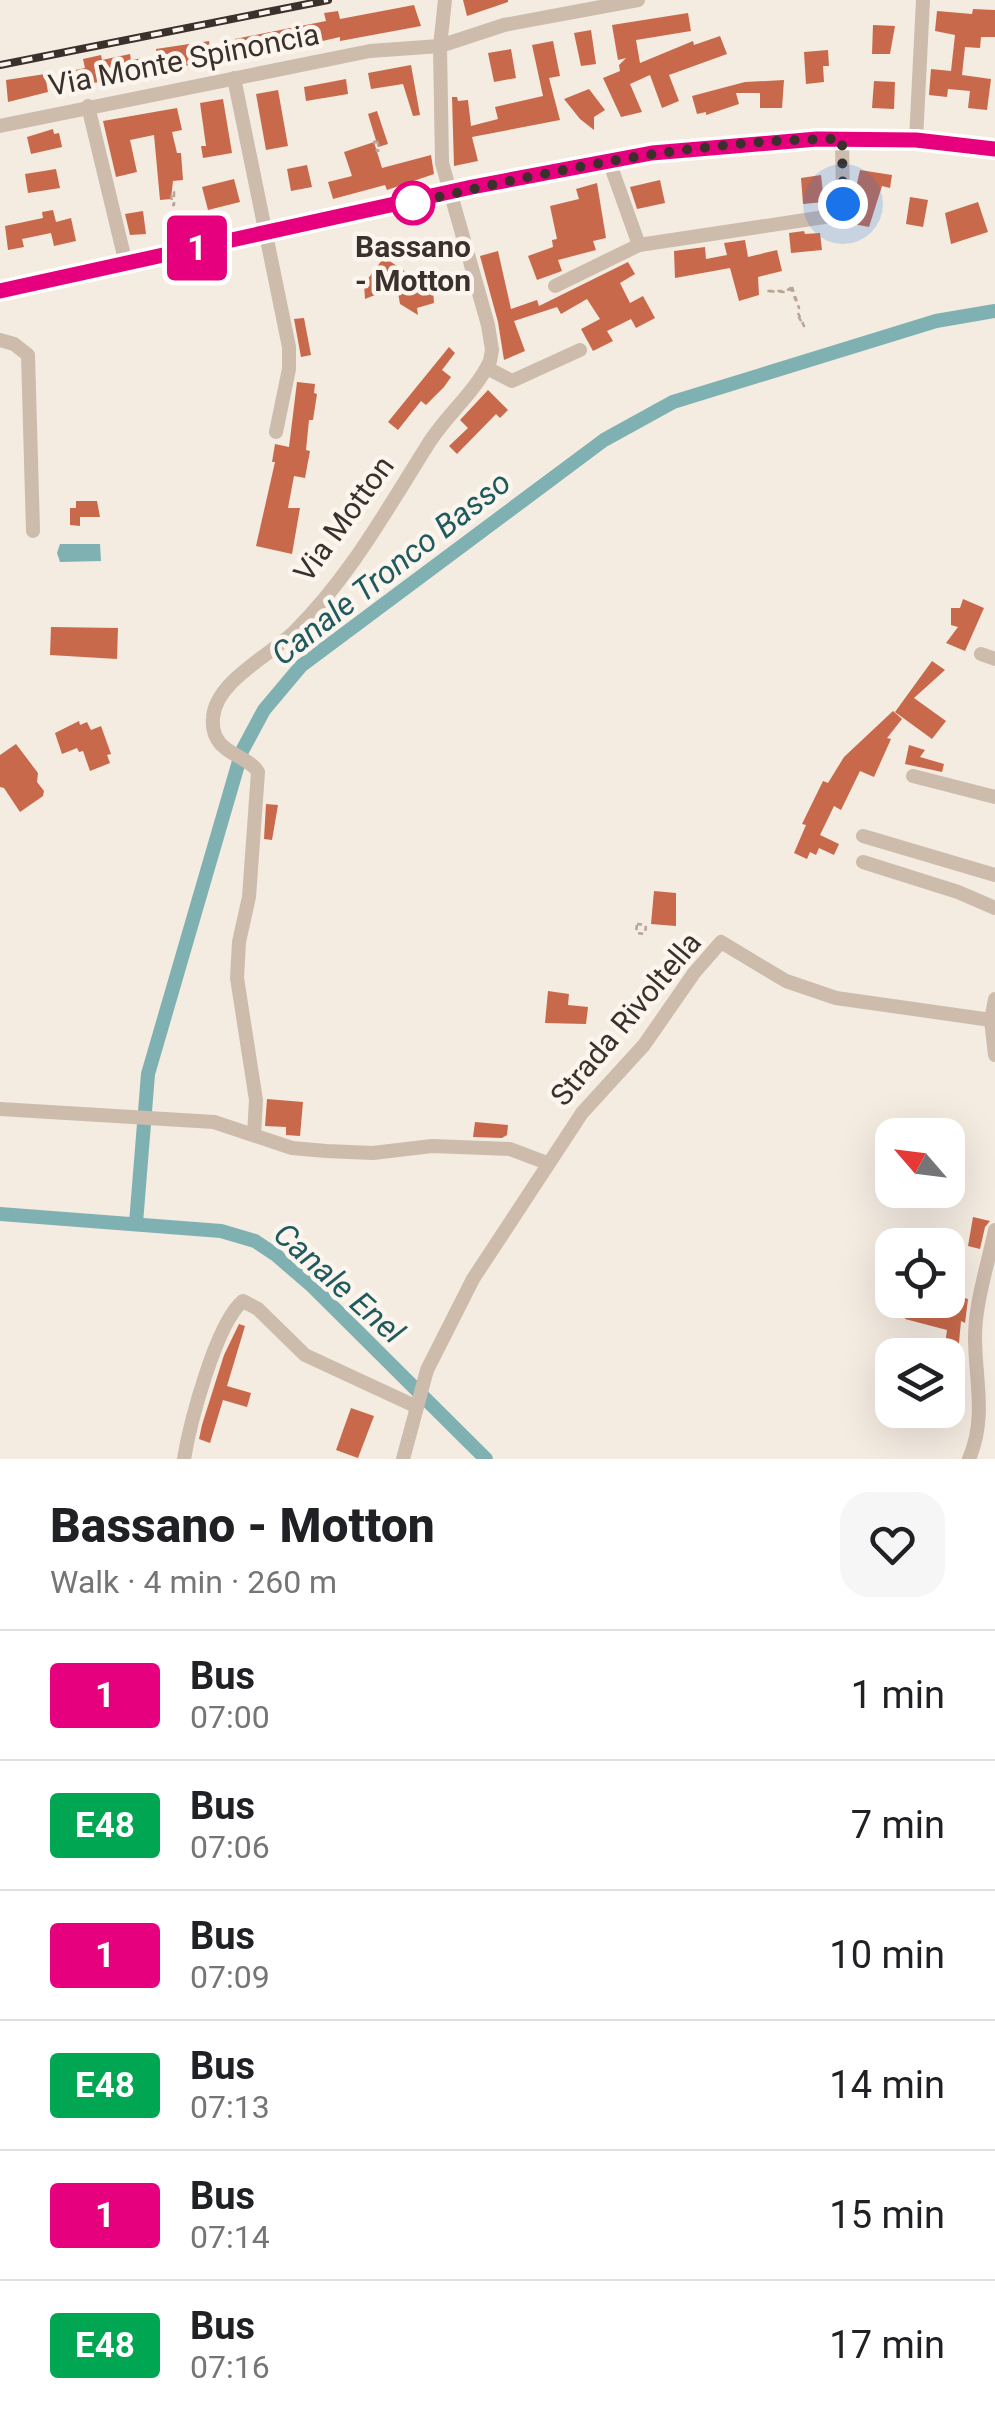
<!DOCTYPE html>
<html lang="en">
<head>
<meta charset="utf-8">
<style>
	body { margin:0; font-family:Roboto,sans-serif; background:#f6f6f6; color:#202124; height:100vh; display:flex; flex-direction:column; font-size:38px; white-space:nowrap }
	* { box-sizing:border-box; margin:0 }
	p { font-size:32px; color:#757577 }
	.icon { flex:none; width:55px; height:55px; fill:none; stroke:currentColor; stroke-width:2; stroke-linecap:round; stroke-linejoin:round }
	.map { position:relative; height:1459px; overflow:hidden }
	.details { display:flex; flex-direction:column; background:#fff; flex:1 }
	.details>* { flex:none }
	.badge { padding:0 20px; border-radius:8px; font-size:35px; line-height:65px }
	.needle { width:65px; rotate:298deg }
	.tools { position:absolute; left:875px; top:1118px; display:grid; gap:20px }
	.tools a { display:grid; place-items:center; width:90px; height:90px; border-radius:20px; background:#fff; box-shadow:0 10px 40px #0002; font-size:50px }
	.you { position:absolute; width:50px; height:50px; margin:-25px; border:8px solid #fff; border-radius:50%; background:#1a73e8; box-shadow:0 0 0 15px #1a73e833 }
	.map>.badge { position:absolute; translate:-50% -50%; box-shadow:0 0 0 5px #fff }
	.round { display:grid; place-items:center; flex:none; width:105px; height:105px; border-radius:30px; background:#f6f6f6 }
	.head { display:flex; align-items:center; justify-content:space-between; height:170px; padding:0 50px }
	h1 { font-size:48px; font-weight:800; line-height:75px }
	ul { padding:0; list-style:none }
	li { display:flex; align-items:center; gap:30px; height:130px; padding:0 50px; border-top:2px solid #e0e0e0 }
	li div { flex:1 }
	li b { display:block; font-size:38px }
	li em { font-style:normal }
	li .badge { min-width:110px; font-weight:700; text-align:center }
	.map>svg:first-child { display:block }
	.water { fill:#7fb0b2 }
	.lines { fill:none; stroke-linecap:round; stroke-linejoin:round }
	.canal { stroke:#7fb0b2; stroke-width:14 }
	.building { fill:#c8694b }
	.path { stroke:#b9a596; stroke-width:2.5; stroke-dasharray:5 5; stroke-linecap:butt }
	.minor { stroke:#cdbbac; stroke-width:14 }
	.major { stroke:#7d675c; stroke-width:18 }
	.rail-casing { stroke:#3b302b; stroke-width:8 }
	.rail { stroke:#fbf5ee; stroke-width:4; stroke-dasharray:11; stroke-linecap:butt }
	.line-casing { stroke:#fff; stroke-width:22 }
	.line { stroke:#e6007e; stroke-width:15 }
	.walk { stroke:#3b302b; stroke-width:10; stroke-dasharray:0 18 }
	.stop-dot { fill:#fff; stroke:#e6007e; stroke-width:5 }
	.labels { text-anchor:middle; stroke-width:9; stroke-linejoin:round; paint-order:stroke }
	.street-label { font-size:30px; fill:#3b302b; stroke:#fbf5ee }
	.stop-label { font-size:30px; font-weight:bold; fill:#3b302b; stroke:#fbf5ee }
	.water-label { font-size:32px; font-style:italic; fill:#1f5a5e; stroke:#fbf5ee }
</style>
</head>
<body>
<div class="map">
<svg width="995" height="1459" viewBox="0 0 995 1459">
	<rect width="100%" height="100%" fill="#f4ebe1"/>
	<path class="water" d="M60,544H100L101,561L60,562L57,553Z"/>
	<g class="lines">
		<g class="canal">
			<path d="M0,1214L221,1231L255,1241L276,1255L312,1286L486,1459"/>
			<path d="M136,1223L148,1074L242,751L264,710L301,666L604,440L673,402L936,321L995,311"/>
		</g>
	</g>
	<g class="building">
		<path d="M463,0H508V2L467,16Z"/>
		<path d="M414,5L421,26L340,41V37L249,58V54L239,57L235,39L326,21L324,13L338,11L340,19Z"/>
		<path d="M973,9L995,10V37H981L980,48L965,47L962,75L991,79L987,110L968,108L970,91L948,89L947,97L929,95L931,69L951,71L955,35L935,31L937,11L972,14Z"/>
		<path d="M688,13L691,31L636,40L640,63L693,41L694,45L720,36L727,54L669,75L679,101L662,108L650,75L630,84L642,112L621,117L603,78L620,71L619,65L626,58L618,60L612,25Z"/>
		<path d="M873,25L895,26L890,54H872Z"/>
		<path d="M591,30L596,64L581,66L574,33Z"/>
		<path d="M209,41L212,61L88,84L87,79L78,80L76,70L85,68L83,59L101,55L102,60L130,54L131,60L157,56L156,49Z"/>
		<path d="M553,41L560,76L549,78L560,120L472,137L478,161L454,166L452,97H457L458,101L468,100L471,126L498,119L495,107L543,96L532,45Z"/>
		<path d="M511,49L516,78L494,82L488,53Z"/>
		<path d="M828,50L829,66H823L824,82L806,84L804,52Z"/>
		<path d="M411,65L420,115L413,116L403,84L371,89L368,73Z"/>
		<path d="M45,74L48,92L8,102L6,80Z"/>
		<path d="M346,79L348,94L306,101L304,87Z"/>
		<path d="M784,80L782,108H760V93H736L739,104L706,115V112L697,114L692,96L745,82Z"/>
		<path d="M874,81L895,82L894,109L872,108Z"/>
		<path d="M589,89L605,110L594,117V130L580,119L564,99Z"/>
		<path d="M278,90L288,146L266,150L256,94Z"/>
		<path d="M223,99L232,153L203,158L201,146H206L200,103Z"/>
		<path d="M177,108L182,130L172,132L177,153H181L183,180L173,181L171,199L160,200L154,135L130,140L137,172L116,177L103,121Z"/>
		<path d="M377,111L388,144L378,147L368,114Z"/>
		<path d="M53,129L54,134L59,133L62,147L31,154L27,137Z"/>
		<path d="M374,142L382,168L431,155L434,174L387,190L385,185L333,199L328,182L352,176L344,152Z"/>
		<path d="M307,165L312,187L291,191L287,169Z"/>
		<path d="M56,169L60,188L28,193L25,174Z"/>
		<path d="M860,170L892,175L890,188L882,186L869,227L848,223Z"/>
		<path d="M821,175L824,202L803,204L801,178Z"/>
		<path d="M234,179L240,202L208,210L202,187Z"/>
		<path d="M660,180L665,203L637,209L630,187Z"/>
		<path d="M597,183L606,238L593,241L596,250L558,260L562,271L537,280L528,256L553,247L552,240L557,239L550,206L579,199L576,189Z"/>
		<path d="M910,197L928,200L923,227L906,224Z"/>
		<path d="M978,202L988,232L951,244L945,213Z"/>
		<path d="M53,210L56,222L71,218L76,241L54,246L51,233L22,239L24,247L8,250L5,226L43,218L42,212Z"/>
		<path d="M143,211L146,234L130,235L125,214Z"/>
		<path d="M804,231L805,234L820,233L822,250L791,253L789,233Z"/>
		<path d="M745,240L748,257L777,250L782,271L758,277L759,295L739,301L730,268L675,278L674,251L705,247L706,259L727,255L724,243Z"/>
		<path d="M498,251L511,309L537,300L539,306L628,262L635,274L620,283L630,303L643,296L655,318L636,328L631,319L607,331L613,341L593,351L581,329L600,319L587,299L561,314L557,307L514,321L525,351L504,360L498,322L480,256Z"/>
		<path d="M382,260L386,262L388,260L433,290L434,303L417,308L418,315L400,304L397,287H381L375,295L365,299L364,284Z"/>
		<path d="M304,318L311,355L301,357L294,319Z"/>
		<path d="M449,347L455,353L442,370L451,377L444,387L426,405L421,401L398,430L388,422Z"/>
		<path d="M297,382L315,384L314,393L317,394L313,420H309L306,450L310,451L305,478L294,476L288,508H300L292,554L256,546L275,462H272L275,444L289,447Z"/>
		<path d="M488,390L508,410L500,418L496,414L457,454L449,446L468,428L460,420Z"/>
		<path d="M76,501H97L100,517H80V526L70,525V508H76Z"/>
		<path d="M963,599L984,608L965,651L946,643L958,627L951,625V608H960Z"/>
		<path d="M51,627L118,628L117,659L50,655Z"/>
		<path d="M932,661L945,670L914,698L946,721L932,739L895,712Z"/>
		<path d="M893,711L902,719L887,738L891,739L874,777L860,771L841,810L834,806L820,835L839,844L834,855L819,848L816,855L810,852L807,859L794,853L806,825L802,824L823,781L828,783L844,757Z"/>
		<path d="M79,721L80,725L87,722L91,730L101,726L111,754L107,755L110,763L90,771L83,751L79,752L77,748L62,754L55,733Z"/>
		<path d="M16,744L38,773L37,782L44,791L43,796L20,812L4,788L0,787V755Z"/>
		<path d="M909,745L925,750L920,757L944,764L942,772L905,764Z"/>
		<path d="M266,804L278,805L272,840L264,839Z"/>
		<path d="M654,891L676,893V926L651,924Z"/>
		<path d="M548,991L569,994L568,1005L588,1007L586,1024L545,1023Z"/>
		<path d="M267,1099L303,1102L300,1136L286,1135V1127L265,1126Z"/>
		<path d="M475,1122L508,1125L507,1135L502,1138L473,1137Z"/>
		<path d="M973,1217L990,1221L985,1227L980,1249L968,1246Z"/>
		<path d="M948,1293L968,1299L965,1323L961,1321L958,1353L944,1352L947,1330L905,1319L913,1300H948Z"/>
		<path d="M239,1324L245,1326L227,1386L251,1393L247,1407L223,1400L210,1443L199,1439L202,1425L224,1355Z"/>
		<path d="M953,1367L961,1410L949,1412L948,1368Z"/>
		<path d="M351,1408L374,1416L358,1458L336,1450Z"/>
	</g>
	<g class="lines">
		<g class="path">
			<path d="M377,141L380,150L377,151L374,142Z"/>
			<path d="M174,192V205H172L171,193Z"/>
			<path d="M792,287L799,308L791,289L786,292L766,291H786Z"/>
			<path d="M798,313L804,326L797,314Z"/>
			<path d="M637,924L646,925L645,934L636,933Z"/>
		</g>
		<g class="minor">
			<path d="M234,78L289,347V369L276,432"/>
			<path d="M88,106L126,264"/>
			<path d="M0,126L370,51L440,46L504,25L638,0"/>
			<path d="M916,140L923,0"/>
			<path d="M609,161L639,245"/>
			<path d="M555,286L639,245L838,215L843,204L842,139"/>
			<path d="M0,340L14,344L28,355L33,531"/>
			<path d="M487,368L512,381L580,350"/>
			<path d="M981,654L995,659"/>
			<path d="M913,776L995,797"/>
			<path d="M863,836L995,875"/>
			<path d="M863,862L958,892L995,908"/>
			<path d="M995,999L991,1020L995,1055"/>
			<path d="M0,1109L214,1122L292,1148L326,1151L373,1153L432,1146L510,1149L547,1163"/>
			<path d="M254,1135L256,1100L237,978L239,942L249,897L258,772C247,753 210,755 213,718C215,682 269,656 294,632C349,578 386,511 427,446C445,416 475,393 490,361L492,350L488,325L442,163L440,46L445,0"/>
			<path d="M184,1459C190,1423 216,1323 243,1301L258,1309L305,1355L415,1406"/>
			<path d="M403,1459L427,1370L473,1279L582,1113L644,1045L694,973L721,942L786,981L836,998L991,1020"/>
			<path d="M969,1459C987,1417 975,1380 975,1337C975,1303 988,1264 995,1230"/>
		</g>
		<path class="major" d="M0,291L472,187L652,153L817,139L916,140L995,149"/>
		<g class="rail-casing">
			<path id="rail" d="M0,65L328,0"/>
		</g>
		<use href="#rail" class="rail"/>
	</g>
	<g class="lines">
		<g class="line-casing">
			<path id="line" d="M0,291L472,187L652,153L817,139L916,140L995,149"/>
		</g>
		<use href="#line" class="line"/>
		<path class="walk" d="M413,203L400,206C545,172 692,139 842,139L843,204"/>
	</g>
	<circle class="stop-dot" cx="413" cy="203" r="20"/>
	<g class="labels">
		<g class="street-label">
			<text transform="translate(184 60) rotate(-11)" y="10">Via Monte Spinoncia</text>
			<text transform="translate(344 519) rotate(-54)" y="10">Via Motton</text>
			<text transform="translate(626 1019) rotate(-50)" y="10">Strada Rivoltella</text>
		</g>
		<g class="stop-label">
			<text x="413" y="257">Bassano<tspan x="413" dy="34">- Motton</tspan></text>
		</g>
		<g class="water-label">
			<text transform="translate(391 568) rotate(-38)" y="11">Canale Tronco Basso</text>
			<text transform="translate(339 1283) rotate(42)" y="11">Canale Enel</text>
		</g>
	</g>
</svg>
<div class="tools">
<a><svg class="needle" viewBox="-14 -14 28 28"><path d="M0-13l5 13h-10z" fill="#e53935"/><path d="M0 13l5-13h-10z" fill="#757577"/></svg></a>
<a><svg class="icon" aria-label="locate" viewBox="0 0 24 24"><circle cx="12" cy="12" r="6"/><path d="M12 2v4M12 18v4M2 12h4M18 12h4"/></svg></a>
<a><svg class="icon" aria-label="layers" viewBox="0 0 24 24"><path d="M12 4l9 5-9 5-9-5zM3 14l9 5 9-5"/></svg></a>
</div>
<div class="you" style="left:843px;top:204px"></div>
<b class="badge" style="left:197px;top:248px;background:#e6007e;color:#fff">1</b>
</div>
<section class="details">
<div class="head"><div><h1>Bassano - Motton</h1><p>Walk · 4 min · 260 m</p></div><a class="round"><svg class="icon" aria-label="heart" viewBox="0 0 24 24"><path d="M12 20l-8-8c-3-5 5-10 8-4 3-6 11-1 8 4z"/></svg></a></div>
<ul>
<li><span class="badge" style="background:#e6007e;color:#fff">1</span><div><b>Bus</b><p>07:00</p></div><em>1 min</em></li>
<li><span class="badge" style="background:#00a651;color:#fff">E48</span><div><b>Bus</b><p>07:06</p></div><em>7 min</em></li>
<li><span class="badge" style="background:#e6007e;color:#fff">1</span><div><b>Bus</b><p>07:09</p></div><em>10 min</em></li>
<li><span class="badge" style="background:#00a651;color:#fff">E48</span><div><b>Bus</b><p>07:13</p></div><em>14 min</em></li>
<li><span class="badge" style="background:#e6007e;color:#fff">1</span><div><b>Bus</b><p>07:14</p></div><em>15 min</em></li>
<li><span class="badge" style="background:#00a651;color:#fff">E48</span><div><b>Bus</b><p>07:16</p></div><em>17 min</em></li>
</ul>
</section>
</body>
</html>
